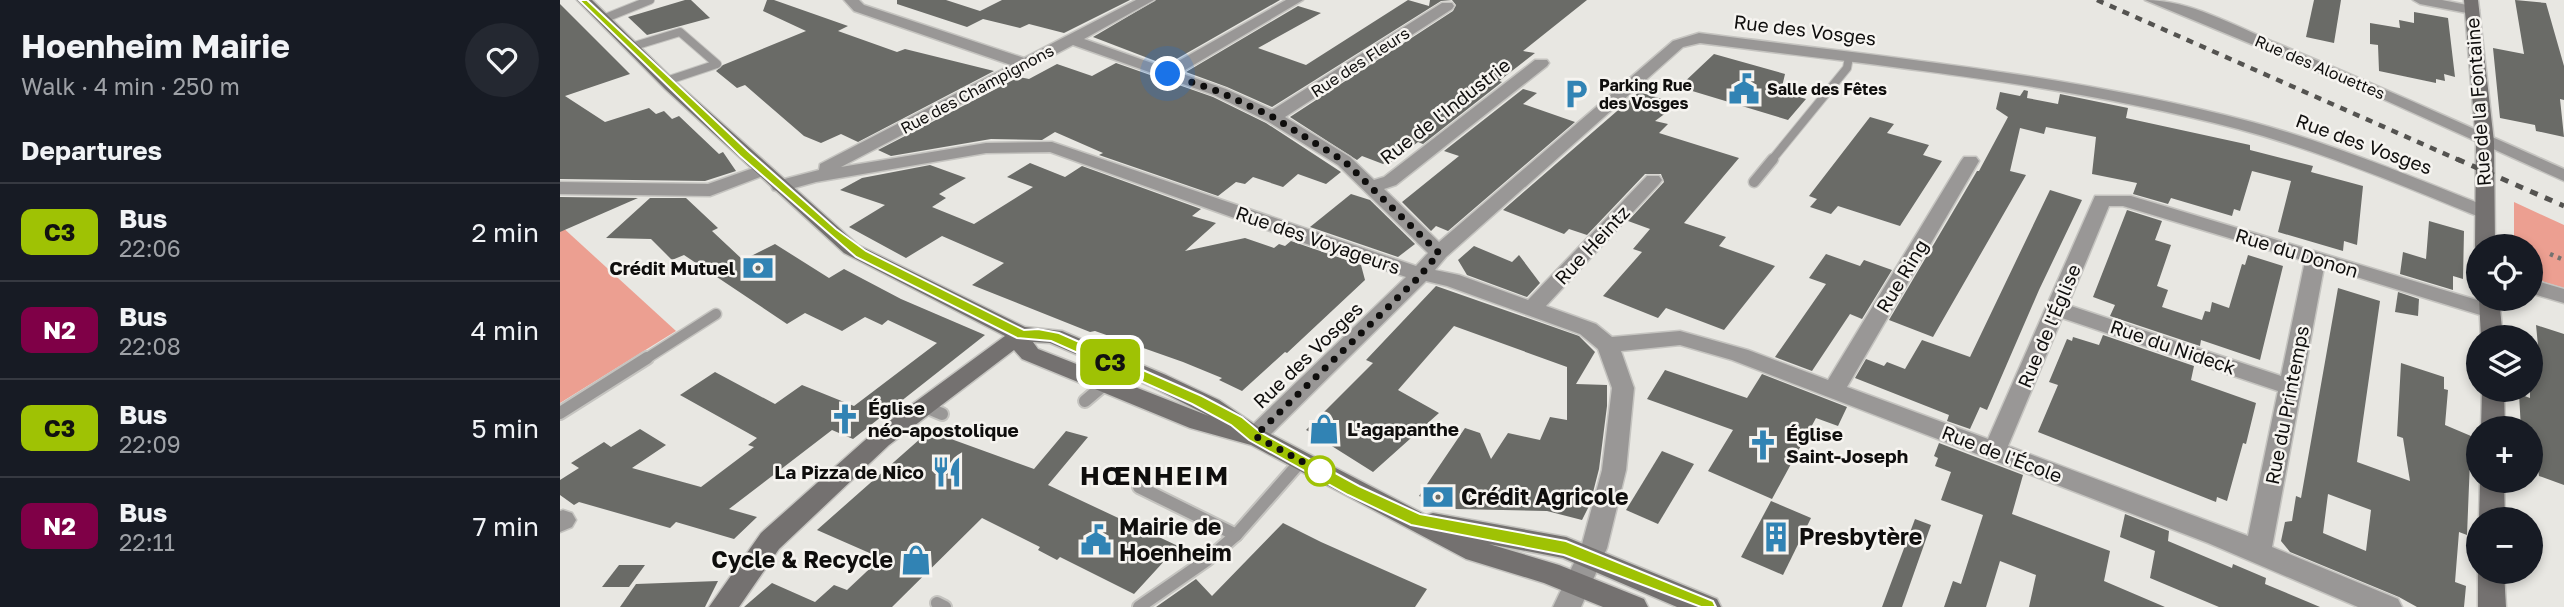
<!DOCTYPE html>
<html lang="en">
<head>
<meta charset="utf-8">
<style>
	body { margin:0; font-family:"Golos Text",sans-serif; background:#242831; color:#f1f3f6; height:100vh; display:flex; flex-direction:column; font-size:26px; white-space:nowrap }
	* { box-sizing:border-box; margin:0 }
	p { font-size:23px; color:#9ea1a6 }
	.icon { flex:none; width:38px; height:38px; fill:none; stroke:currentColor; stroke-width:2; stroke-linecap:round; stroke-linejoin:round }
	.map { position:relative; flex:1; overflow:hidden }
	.side { display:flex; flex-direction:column; background:#171b24; width:560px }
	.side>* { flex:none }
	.badge { padding:0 14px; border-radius:10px; font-size:24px; line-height:46px }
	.controls { position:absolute; left:1906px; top:234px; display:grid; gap:14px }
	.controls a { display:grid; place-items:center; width:77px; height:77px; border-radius:50%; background:#171b24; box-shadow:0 4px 10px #0003; font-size:35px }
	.you { position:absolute; width:35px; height:35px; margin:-18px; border:5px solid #fff; border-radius:50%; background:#1a73e8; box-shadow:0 0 0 10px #1a73e833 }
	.map>.badge { position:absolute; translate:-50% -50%; box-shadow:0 0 0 4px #fff }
	h2 { padding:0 21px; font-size:26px; line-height:63px }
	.round { display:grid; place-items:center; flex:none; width:74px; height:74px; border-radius:37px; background:#242831 }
	.overview { display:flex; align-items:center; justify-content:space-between; height:119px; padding:0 21px }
	h1 { font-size:33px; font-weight:700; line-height:52px }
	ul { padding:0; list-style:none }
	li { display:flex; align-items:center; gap:21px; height:98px; padding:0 21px; border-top:2px solid #363941 }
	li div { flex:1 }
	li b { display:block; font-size:26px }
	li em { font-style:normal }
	li .badge { min-width:77px; font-weight:700; text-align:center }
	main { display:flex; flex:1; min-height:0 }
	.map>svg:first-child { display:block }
	.green { fill:#ec9f91 }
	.building { fill:#6a6b67; fill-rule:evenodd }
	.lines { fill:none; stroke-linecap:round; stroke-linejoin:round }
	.lane-far2-casing { stroke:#c5c4c0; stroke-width:10 }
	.lane-far1-casing { stroke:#c5c4c0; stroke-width:13 }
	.lane-casing { stroke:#c5c4c0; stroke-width:16 }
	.street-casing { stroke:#c5c4c0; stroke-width:3 }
	.secondary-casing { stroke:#c5c4c0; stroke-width:3 }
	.path { stroke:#73726f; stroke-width:4.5; stroke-dasharray:3.5 5; stroke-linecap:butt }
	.lane-far2 { stroke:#999796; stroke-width:8 }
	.lane-far1 { stroke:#999796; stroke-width:10 }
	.lane { stroke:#999796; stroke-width:12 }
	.street { fill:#999796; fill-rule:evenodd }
	.secondary { fill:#747170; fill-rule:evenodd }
	.rail-far1 { stroke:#545350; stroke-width:4.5; stroke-dasharray:7 7; stroke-linecap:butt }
	.rail { stroke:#545350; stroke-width:5; stroke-dasharray:8 8; stroke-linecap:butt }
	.line { fill:#9fc204; stroke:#fff; stroke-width:2 }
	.walk { stroke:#0f0e0d; stroke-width:7; stroke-dasharray:0 12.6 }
	.stop-dot { fill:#fff; stroke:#9fc204; stroke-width:3.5 }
	.labels { text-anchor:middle; stroke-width:5; stroke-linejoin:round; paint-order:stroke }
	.far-street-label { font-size:16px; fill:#0f0e0d; stroke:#f6f4f0 }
	.far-poi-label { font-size:16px; font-weight:bold; fill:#0f0e0d; stroke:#f6f4f0; text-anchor:start }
	.street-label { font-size:19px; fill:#0f0e0d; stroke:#f6f4f0 }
	.poi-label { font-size:19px; font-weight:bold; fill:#0f0e0d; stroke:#f6f4f0; text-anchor:start }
	.near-poi-label { font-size:23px; font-weight:bold; fill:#0f0e0d; stroke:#f6f4f0; text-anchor:start }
	.district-label { font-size:26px; font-weight:bold; letter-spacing:2px; fill:#0f0e0d; stroke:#f6f4f0 }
</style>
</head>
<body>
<main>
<section class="side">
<div class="overview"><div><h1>Hoenheim Mairie</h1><p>Walk · 4 min · 250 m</p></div><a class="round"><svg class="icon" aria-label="heart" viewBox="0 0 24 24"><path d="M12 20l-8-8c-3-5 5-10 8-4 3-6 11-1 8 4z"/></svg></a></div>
<h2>Departures</h2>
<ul>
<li><span class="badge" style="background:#9fc204;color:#111">C3</span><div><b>Bus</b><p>22:06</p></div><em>2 min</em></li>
<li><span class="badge" style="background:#7f0047;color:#fff">N2</span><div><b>Bus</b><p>22:08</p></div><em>4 min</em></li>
<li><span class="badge" style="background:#9fc204;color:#111">C3</span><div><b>Bus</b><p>22:09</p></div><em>5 min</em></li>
<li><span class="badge" style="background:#7f0047;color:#fff">N2</span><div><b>Bus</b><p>22:11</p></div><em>7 min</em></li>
</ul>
</section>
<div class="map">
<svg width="2004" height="607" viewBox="0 0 2004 607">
	<rect width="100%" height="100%" fill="#e8e7e2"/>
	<g class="green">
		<path d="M1954,202L2004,225V288L1984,282L1971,273L1970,247H1954Z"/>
		<path d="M0,225L116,331L0,403Z"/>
	</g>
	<g class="building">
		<path d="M125,0H131L150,18L87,35L68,17Z"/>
		<path d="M207,0H214L288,26L278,31L337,52L345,49L434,71L298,142L281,134L261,143L244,136L185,85L177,88L156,71L163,65L246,31L203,11Z"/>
		<path d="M337,0H386L420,11L442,0H570L504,33L469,24L460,28L423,19L407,27L337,4Z"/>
		<path d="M596,0H720L606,65L533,37Z"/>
		<path d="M848,0L869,6L870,0H1027L963,51L975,53L939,81L942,82L863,144L858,142L831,162L827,161L823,164L802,156L797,160L730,117L893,11L896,5L892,0L881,1L712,107L667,87L626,72L738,6L761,13L698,48L746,65Z"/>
		<path d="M1754,0H1781L1774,43L1746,37Z"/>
		<path d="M1955,0L1986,3L2004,66V100L2000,99L2004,137L1976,131L1975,125L1940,118L1933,48L1964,54Z"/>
		<path d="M0,4L70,74L5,96L45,122L89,108L96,114L104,111L112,119L119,116L159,154L163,152L176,171L145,181L0,179Z"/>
		<path d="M1854,12L1888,18L1895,77L1884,74L1885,81L1876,79V83L1819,71L1818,45L1810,44V23L1840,28L1839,20L1854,23Z"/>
		<path d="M1154,54L1225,74L1221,91L1246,99L1228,120L1119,87Z"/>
		<path d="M556,63L653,97L706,123L781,172L766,184L738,174L723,187L693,177L685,184L676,182L658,196L539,155L543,153L495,132L482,140L431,139L331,156L318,150L459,77L469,79L497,64L532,76Z"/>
		<path d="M963,89L977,93L963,104L1015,122L888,231L876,226L871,231L842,202L899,156L884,151Z"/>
		<path d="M1464,90L1468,91L1467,98L1498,104L1500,94L1568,108L1566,118L1690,145V150L1753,166L1751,172L1803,186L1797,245L1784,241L1783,251L1718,232L1731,181L1692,171L1680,211L1674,209L1672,216L1611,198L1608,204L1573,194L1577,183L1532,174L1536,137L1486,127L1484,134L1460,128L1450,171L1466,175L1373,337L1329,320L1417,171H1419L1448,117L1436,109L1440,92L1460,96Z"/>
		<path d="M1079,92L1118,104L1095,121L1108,124L1099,133L1179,158L1124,223L1166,237L1159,246L1215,266L1164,330L1106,308L1098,318L1043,296L1082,252L1073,249L1090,229L1068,221L1104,182L1101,174H1085L1027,235L1009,229L1004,234L943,210Z"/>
		<path d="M1310,117L1334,124L1327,133L1369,145L1363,155L1382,161L1340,226L1278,206L1271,214L1250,207L1257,199L1249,196Z"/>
		<path d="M470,163L505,177L522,166L641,209L632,216L656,223L625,251L685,238L714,248L719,244L725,246L731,241L801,265L805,280L727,353L725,352L682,391L659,380L662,378L623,362L535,331L530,332L412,285L444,263L382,236L346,258L289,227L325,205L280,190L302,178L370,165L406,178L379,194L386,198L372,207L414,224L473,187L447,177Z"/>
		<path d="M1490,190L1522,200L1479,290L1427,410L1420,407L1410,429L1387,421L1389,415L1295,378L1306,359L1324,366L1327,362L1345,369L1362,340L1410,357Z"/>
		<path d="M791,194L810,200L855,244L838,257L750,227Z"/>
		<path d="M0,197L78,198L0,232Z"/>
		<path d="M90,198H126L158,228L152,231L183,260L215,244L269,278L284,269L341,299L425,335L293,439L272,430L169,509L197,517L174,539L116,522L110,528L19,502L14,505L0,495V480L19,468L11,463L44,442L51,447L80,429L106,445L72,468L141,487L194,447L188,445L197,438L120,395L155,372L215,404L242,385L294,406L377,343L328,320L322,325L305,317L282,331L245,313L227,324L124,255L112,260L91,239L46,238Z"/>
		<path d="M1567,210L1602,221L1595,240L1611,245L1597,286L1608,290L1602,307L1642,320L1645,311L1650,312L1652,302L1669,308L1682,264L1685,265L1688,255L1723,266L1700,360L1641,340L1640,346L1550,316L1555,305L1533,297Z"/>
		<path d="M1869,221L1904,231L1903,279L1893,276V290L1840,274L1843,252L1866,259Z"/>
		<path d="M914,246L952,262L959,255L980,283L967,297L907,275L898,260Z"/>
		<path d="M1266,254L1300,266L1304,260L1332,270L1302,319L1290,314L1252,371L1215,357L1266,284L1249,278Z"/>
		<path d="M876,286L1019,336L1035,352L1016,384L1047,385V406L1039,469L1030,504L1022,520L987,511L896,509L859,496L905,428L920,433L931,459L948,433L980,440L990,417L1007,420V367L894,326L838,390L879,413L813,472L767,443L769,441L746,430L813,363L806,360Z"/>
		<path d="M1778,288L1820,301L1797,462L1850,481L1843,438L1837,436L1841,363L1884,377V389L1888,390L1885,425L1911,436L1907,535L1899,532L1895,582L1906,586L1904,607H1857L1839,597L1730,552L1721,541L1725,522L1732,521L1736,496L1741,498ZM1768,494L1811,510L1806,551L1763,533Z"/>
		<path d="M1838,292L1859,299L1858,316L1835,312Z"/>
		<path d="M1976,325L2004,334V485L1979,476L1978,470L1970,468V429H1961L1959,394L1970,398V354L1979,356Z"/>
		<path d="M1543,335L1634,366L1631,380L1696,403L1686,444L1683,443L1667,501L1657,497L1656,502L1478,432L1498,385L1489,382L1507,339L1512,341L1513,337L1539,345Z"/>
		<path d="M1105,370L1187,398L1202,374L1287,407L1278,426L1256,418L1212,499L1148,471L1173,430L1087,399Z"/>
		<path d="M369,431L474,469L506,431L528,437L488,485L618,546L574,594L500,557L497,560L478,550L480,547L422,518L332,607H184L212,583L255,602L274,585L287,590L321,558L257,530Z"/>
		<path d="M1379,443L1463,475L1452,514L1550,551L1544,581L1605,607H1469L1476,575L1440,561L1426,607H1384L1393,581L1401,584L1423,515L1381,500L1391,472L1375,466L1378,458L1374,456Z"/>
		<path d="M1102,451L1134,464L1098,524L1066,510Z"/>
		<path d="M1211,501L1251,518L1223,575L1181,557Z"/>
		<path d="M1565,514L1609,531L1608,541L1672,568L1673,564L1706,578L1705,584L1760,607H1659L1590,578L1595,551L1560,537Z"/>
		<path d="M1355,519L1371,525L1342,607H1322Z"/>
		<path d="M723,523L761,542L867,589L855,607H596L636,579L652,596Z"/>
		<path d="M59,565H85L69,587H42Z"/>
		<path d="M158,581L145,607H60L76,584Z"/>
	</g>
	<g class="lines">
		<g class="lane-far2-casing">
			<g id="lane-far2">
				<path d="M43,19L90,0"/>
				<path d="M71,47L120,32L157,64L106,81"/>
				<path d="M1211,161L1287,68L1289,57"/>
			</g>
		</g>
		<g class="lane-far1-casing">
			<g id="lane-far1">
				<path d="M1194,182L1213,159"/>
				<path d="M84,360L156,314"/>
			</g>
		</g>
		<g class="lane-casing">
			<g id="lane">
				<path d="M525,401L564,368"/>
				<path d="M363,406L382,414"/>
				<path d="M0,413L87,358"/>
				<path d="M579,487L676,535"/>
				<path d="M377,603L385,607"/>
				<path d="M579,607L647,560L676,535L741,461"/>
			</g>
		</g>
		<g class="street-casing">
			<g id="street">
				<path d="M284,0H299L304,5L464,58L576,0H594L524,39L606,68L726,0H743L620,73L666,89L712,110L882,3H892L894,6L892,9L725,117L790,157L814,180L824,177L975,60H987L989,63L987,66L836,185L824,189L879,242L1113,41L1139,33C1324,57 1511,74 1692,122C1774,144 1852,177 1931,208L1933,212L1924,218L1917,216C1839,184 1760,151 1678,129C1502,83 1320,66 1140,43L1123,47L886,257L875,270L899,275L968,300L1087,176H1099L1102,180L1099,184L986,306L1036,324L1052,337L1120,331L1188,350L1268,380L1401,161L1404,157H1416L1419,161L1287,387L1428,439L1535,196H1571L1937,306L1941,311L1937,316L1930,318L1764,267L1712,547L1838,599L1842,607H1798L1648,543L1172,360L1120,345L1061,351L1074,388L1066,470L1047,548L1021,607H993L1021,548L1042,470L1052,388L1038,349L1020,334L887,286L866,281L703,442L695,445L687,442L683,436L687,430L846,277L741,242L490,152L426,153L256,182L220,192L213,190L211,186L213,182L259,170L260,164L451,65L294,11ZM513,45L654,95L707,121L778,165L868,253L856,266L853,265L492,142L426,143L281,167ZM1549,206H1563L1745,261L1721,376L1508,305ZM1502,318L1718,391L1688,536L1448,446Z"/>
				<path d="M1585,0C1630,0 1675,26 1716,43C1813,83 1908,126 2004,169V181L1807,92Z"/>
				<path d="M1853,0H1882L1917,7L1919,10L1912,14L1860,4Z"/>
				<path d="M202,165L208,166L211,170L208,174L150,196L0,194V182L148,184Z"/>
				<path d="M1970,279L2004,289V303L1970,293Z"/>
				<path d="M3,510L12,513L16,520L12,527L0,532V511Z"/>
			</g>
		</g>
		<g class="secondary-casing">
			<g id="secondary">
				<path d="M17,0H32L117,83L298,245L465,327L502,331L606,375L659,400L703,430L866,515L873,513L1006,537L1157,599L1161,607H1117L1003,558L929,544L999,565L1084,599L1088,607H1043L984,583L906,559L691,445L630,428L462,359L454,350L329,445L219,549L179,607H149L201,533L313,433L445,336L284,253L105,89ZM473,342L490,343L590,386L649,416L478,349Z"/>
				<path d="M1904,0H1918L1934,142L1935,247H1918V251L1915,247L1916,142Z"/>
				<path d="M1919,299H1939L1943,338H1921Z"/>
				<path d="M1922,390H1944L1945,429H1921Z"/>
				<path d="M1920,481H1944L1945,520H1919Z"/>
				<path d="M1918,571L1944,572L1946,607H1918Z"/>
			</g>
		</g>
		<path class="path" d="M1990,254L2004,260"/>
		<use href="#lane-far2" class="lane-far2"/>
		<use href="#lane-far1" class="lane-far1"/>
		<use href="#lane" class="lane"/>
		<use href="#street" class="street"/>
		<use href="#secondary" class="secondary"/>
		<path class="rail-far1" d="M1537,0L1901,161"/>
		<path class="rail" d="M1897,159L2004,206"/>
	</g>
	<path class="line" d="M19,0H27L188,151L276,229L306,251L464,330L478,329L499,333L642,396L682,417L700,432L799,486L860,514L1006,541L1153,601L1156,607H1141L1004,555L851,525L788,495L689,440L671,425L632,404L491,341L457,338L296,257L180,156Z"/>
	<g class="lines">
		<path class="walk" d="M608,74L660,92L713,117L784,161L879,253L858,278L695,436L760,471"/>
	</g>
	<defs>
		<g id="civic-bare" transform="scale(2.415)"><path d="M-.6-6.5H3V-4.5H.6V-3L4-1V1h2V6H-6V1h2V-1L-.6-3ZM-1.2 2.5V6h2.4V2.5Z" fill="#3183b4" stroke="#f6f4f0" stroke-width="2.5" paint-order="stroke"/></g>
		<g id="parking-bare" transform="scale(2.415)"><path d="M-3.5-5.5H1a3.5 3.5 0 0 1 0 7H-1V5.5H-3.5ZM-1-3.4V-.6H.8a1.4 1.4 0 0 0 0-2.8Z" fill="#3183b4" stroke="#f6f4f0" stroke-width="2.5" paint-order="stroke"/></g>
		<g id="bank-bare" transform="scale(2.415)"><path d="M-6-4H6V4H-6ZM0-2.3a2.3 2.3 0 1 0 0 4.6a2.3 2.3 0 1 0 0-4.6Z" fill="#3183b4" stroke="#f6f4f0" stroke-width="2.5" paint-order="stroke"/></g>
		<g id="church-bare" transform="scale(2.415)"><path d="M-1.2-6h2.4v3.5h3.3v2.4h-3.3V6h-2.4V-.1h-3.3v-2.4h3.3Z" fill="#3183b4" stroke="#f6f4f0" stroke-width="2.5" paint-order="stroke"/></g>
		<g id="shop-bare" transform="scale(2.415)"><path d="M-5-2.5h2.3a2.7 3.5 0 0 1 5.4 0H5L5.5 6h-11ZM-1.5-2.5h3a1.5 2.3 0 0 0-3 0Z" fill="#3183b4" stroke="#f6f4f0" stroke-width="2.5" paint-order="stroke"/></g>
		<g id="restaurant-bare" transform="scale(2.415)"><path d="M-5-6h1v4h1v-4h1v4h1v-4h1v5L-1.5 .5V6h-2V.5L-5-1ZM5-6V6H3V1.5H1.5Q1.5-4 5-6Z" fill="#3183b4" stroke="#f6f4f0" stroke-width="2.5" paint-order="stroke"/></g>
		<g id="building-bare" transform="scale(2.415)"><path d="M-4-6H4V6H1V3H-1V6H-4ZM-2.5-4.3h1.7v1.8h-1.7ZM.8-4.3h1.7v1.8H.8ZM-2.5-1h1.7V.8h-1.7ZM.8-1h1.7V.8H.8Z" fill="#3183b4" stroke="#f6f4f0" stroke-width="2.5" paint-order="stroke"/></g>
	</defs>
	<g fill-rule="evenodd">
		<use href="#civic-bare" x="1184" y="89"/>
		<use href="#parking-bare" x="1016" y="94"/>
		<use href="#bank-bare" x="198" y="268"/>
		<use href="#church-bare" x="285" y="419"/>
		<use href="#shop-bare" x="764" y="429"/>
		<use href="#church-bare" x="1203" y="445"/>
		<use href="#restaurant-bare" x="387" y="472"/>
		<use href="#bank-bare" x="878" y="497"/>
		<use href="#building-bare" x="1216" y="537"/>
		<use href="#civic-bare" x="536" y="540"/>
		<use href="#shop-bare" x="356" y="560"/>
	</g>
	<circle class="stop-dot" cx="760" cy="471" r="14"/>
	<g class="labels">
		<g class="far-street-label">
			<text transform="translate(800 62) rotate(-33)" y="6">Rue des Fleurs</text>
			<text transform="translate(1760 67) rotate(23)" y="6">Rue des Alouettes</text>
			<text transform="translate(417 89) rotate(-28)" y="6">Rue des Champignons</text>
		</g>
		<g class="far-poi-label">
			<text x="1039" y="91">Parking Rue<tspan x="1039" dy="18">des Vosges</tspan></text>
			<text x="1207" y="95">Salle des Fêtes</text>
		</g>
		<g class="street-label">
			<text transform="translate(1245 30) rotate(7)" y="7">Rue des Vosges</text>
			<text transform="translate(1918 102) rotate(-94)" y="7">Rue de la Fontaine</text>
			<text transform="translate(885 111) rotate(-38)" y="7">Rue de l'Industrie</text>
			<text transform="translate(1804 144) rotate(20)" y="7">Rue des Vosges</text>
			<text transform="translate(758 240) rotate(19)" y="7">Rue des Voyageurs</text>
			<text transform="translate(1032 245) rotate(-47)" y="7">Rue Heintz</text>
			<text transform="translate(1737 253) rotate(17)" y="7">Rue du Donon</text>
			<text transform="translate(1342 276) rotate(-59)" y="7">Rue Ring</text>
			<text transform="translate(1489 326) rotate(-67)" y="7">Rue de l'Église</text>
			<text transform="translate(1613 347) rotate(19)" y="7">Rue du Nideck</text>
			<text transform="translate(748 355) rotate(-44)" y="7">Rue des Vosges</text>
			<text transform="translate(1727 405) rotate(-79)" y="7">Rue du Printemps</text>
			<text transform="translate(1442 454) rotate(21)" y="7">Rue de l'École</text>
		</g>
		<g class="poi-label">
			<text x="175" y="275" text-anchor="end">Crédit Mutuel</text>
			<text x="308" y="415">Église<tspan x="308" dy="22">néo-apostolique</tspan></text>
			<text x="787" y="436">L'agapanthe</text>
			<text x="1226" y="441">Église<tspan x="1226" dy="22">Saint-Joseph</tspan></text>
			<text x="364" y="479" text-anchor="end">La Pizza de Nico</text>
		</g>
		<g class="near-poi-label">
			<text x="901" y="505">Crédit Agricole</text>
			<text x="559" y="535">Mairie de<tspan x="559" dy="26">Hoenheim</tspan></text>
			<text x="1239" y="545">Presbytère</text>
			<text x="333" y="568" text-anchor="end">Cycle &amp; Recycle</text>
		</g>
		<g class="district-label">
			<text x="595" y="485">HŒNHEIM</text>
		</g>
	</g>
</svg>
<div class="controls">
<a><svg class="icon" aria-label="locate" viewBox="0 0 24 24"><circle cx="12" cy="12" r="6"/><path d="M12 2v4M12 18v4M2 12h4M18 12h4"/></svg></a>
<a><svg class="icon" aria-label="layers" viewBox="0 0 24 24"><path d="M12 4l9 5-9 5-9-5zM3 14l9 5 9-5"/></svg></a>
<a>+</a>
<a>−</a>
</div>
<div class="you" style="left:608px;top:74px"></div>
<b class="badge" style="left:550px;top:362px;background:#9fc204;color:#111">C3</b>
</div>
</main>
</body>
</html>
